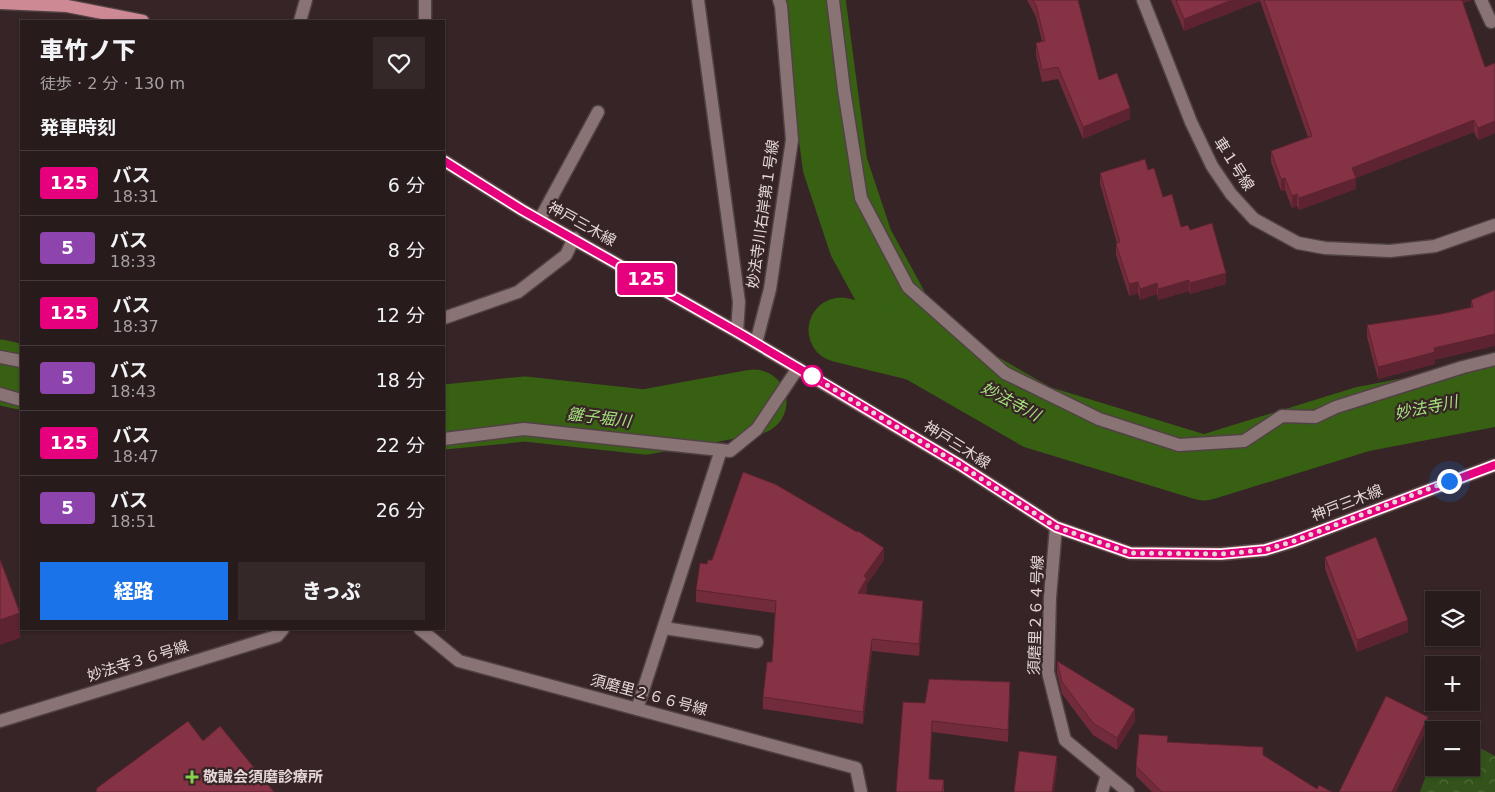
<!DOCTYPE html>
<html lang="ja">
<head>
<meta charset="utf-8">
<style>
	body { margin:0; font-family:"DejaVu Sans","Noto Sans JP",sans-serif; background:#342829; color:#f1f3f6; height:100vh; display:flex; flex-direction:column; font-size:19px; white-space:nowrap }
	* { box-sizing:border-box; margin:0 }
	p { font-size:16px; color:#a5a1a3 }
	.icon { flex:none; width:28px; height:28px; fill:none; stroke:currentColor; stroke-width:2; stroke-linecap:round; stroke-linejoin:round }
	.map { position:relative; flex:1; overflow:hidden }
	.sheet { position:absolute; left:20px; top:20px; width:425px; height:610px; display:flex; flex-direction:column; background:#281b1c; border-radius:0px; box-shadow:0 1px 4px #0004,0 0 0 1px #44393b }
	.sheet>* { flex:none }
	.badge { padding:0 10px; border-radius:4px; font-size:18px; line-height:32px }
	.buttons { position:absolute; left:1425px; top:591px; display:grid; gap:10px }
	.buttons a { display:grid; place-items:center; width:55px; height:55px; border-radius:0px; background:#281b1c; box-shadow:0 1px 4px #0004,0 0 0 1px #44393b; font-size:25px }
	.you { position:absolute; width:25px; height:25px; margin:-12px; border:4px solid #fff; border-radius:50%; background:#1a73e8; box-shadow:0 0 0 8px #1a73e833 }
	.map>.badge { position:absolute; translate:-50% -50%; box-shadow:0 0 0 2px #fff }
	h2 { padding:0 20px; font-size:19px; line-height:45px }
	.round { display:grid; place-items:center; flex:none; width:52px; height:52px; border-radius:0px; background:#342829 }
	.headline { display:flex; align-items:center; justify-content:space-between; height:85px; padding:0 20px }
	h1 { font-size:24px; font-weight:800; line-height:38px }
	.action { display:flex; gap:10px; margin-top:auto; padding:10px 20px }
	.action a { flex:1; height:58px; border-radius:0px; background:#1a73e8; color:#fff; font-size:20px; font-weight:800; line-height:58px; text-align:center }
	.action a+a { background:#342829; color:#f1f3f6 }
	ul { padding:0; list-style:none }
	li { display:flex; align-items:center; gap:15px; height:65px; padding:0 20px; border-top:1px solid #44393b }
	li div { flex:1 }
	li b { display:block; font-size:19px }
	li em { font-style:normal }
	li .badge { min-width:55px; font-weight:700; text-align:center }
	.map>svg:first-child { display:block }
	.forest { fill:url(#forest-crowns) }
	.lines { fill:none; stroke-linecap:round; stroke-linejoin:round }
	.river { stroke:#376013; stroke-width:65 }
	.minor-casing { stroke:#504243; stroke-width:15 }
	.major-casing { stroke:#504243; stroke-width:15 }
	.minor { stroke:#897375; stroke-width:12 }
	.major { stroke:#cd8994; stroke-width:12 }
	.wall { fill:#722b3a }
	.shaded-wall { fill:#5d2330 }
	.building { fill:#853244; stroke:#5d2330 }
	.line-casing { stroke:#fff; stroke-width:11 }
	.line { stroke:#e6007e; stroke-width:8 }
	.walk { stroke:#e3d7d8; stroke-width:5; stroke-dasharray:0 9 }
	.stop-dot { fill:#fff; stroke:#e6007e; stroke-width:2.5 }
	.poi-dot { fill:#85cf4c; stroke:#362426; stroke-width:2 }
	.labels { text-anchor:middle; stroke-width:4.5; stroke-linejoin:round; paint-order:stroke }
	.street-label { font-size:15px; fill:#e3d7d8; stroke:#362426 }
	.poi-label { font-size:15px; font-weight:bold; fill:#e3d7d8; stroke:#362426; text-anchor:start }
	.water-label { font-size:16px; font-style:italic; fill:#a5e17d; stroke:#362426 }
</style>
</head>
<body>
<div class="map">
<svg width="1495" height="792" viewBox="0 0 1495 792">
	<defs>
		<pattern id="forest-crowns" width="20" height="18" patternUnits="userSpaceOnUse" patternTransform="scale(1.25)"><rect width="20" height="18" fill="#34531b"/><path d="M2 6a3 3 0 1 1 6 0M12 15a3 3 0 1 1 6 0" fill="none" stroke="#516b3b"/></pattern>
	</defs>
	<rect width="100%" height="100%" fill="#362426"/>
	<path class="forest" d="M1471,743L1495,756V792H1420L1434,753V768H1471Z"/>
	<g class="lines">
		<g class="river">
			<path d="M813,0L835,165L861,243L919,349L945,364L1037,417L1204,468L1363,419L1495,394"/>
			<path d="M841,330L919,349"/>
			<path d="M0,372L21,377"/>
			<path d="M444,417L525,409L645,422L754,402"/>
		</g>
		<g class="minor-casing">
			<g id="minor">
				<path d="M698,0L739,302L737,332"/>
				<path d="M833,0L844,90L861,198L908,287L1005,373L1099,419L1179,445L1244,441L1282,416L1315,417L1336,407L1463,367L1495,359"/>
				<path d="M1143,0L1191,122L1212,166L1231,194L1254,219L1298,243L1325,248L1390,251L1435,246L1495,225"/>
				<path d="M1481,0L1491,22"/>
				<path d="M300,21L306,0"/>
				<path d="M425,21V0"/>
				<path d="M540,219L598,112"/>
				<path d="M444,318L518,292L566,255L574,238"/>
				<path d="M756,343L770,289L792,140L781,6L779,0"/>
				<path d="M0,357L21,361"/>
				<path d="M0,394L21,400"/>
				<path d="M444,439L524,429L730,451L757,429L798,368"/>
				<path d="M1056,527L1050,597L1048,672L1065,740L1128,792"/>
				<path d="M664,628L757,642"/>
				<path d="M420,629L459,661L856,768L861,792"/>
				<path d="M637,709L721,450"/>
				<path d="M0,721L277,636L283,629"/>
				<path d="M1102,792L1107,775"/>
			</g>
		</g>
		<g class="major-casing">
			<g id="major">
				<path d="M0,3L67,6L143,21"/>
				<path d="M444,161L522,210L737,332L960,465L1056,527L1130,553L1221,554L1265,550L1294,541L1495,465"/>
			</g>
		</g>
		<use href="#minor" class="minor"/>
		<use href="#major" class="major"/>
	</g>
	<g class="wall">
		<path d="M1027,0H1078L1099,80L1130,119L1083,139L1058,79L1042,82L1036,55V43L1042,41L1036,17Z"/>
		<path d="M1171,0H1472L1463,3L1485,67L1495,63V133L1478,140L1474,132L1356,178V189L1299,210L1297,206L1292,208L1285,190L1281,191L1271,162V151L1308,137L1260,1L1184,31Z"/>
		<path d="M1148,170L1181,227L1190,230L1226,284L1190,294L1189,291L1158,300L1157,294L1140,300L1138,293L1129,296L1116,255V244L1117,243L1100,184V173Z"/>
		<path d="M1495,290L1435,360V364L1378,379L1367,337V325L1441,314L1471,307V300Z"/>
		<path d="M1325,557L1408,632L1357,652L1325,569Z"/>
		<path d="M712,560H884L867,584V590L865,593L923,613L919,656L872,651L863,724L763,709V697L772,662L775,613L696,602V590L707,564Z"/>
		<path d="M1057,661L1135,721L1117,750L1093,735L1062,694L1057,673Z"/>
		<path d="M1010,694L1008,742L932,732L929,779L944,780V792H896L925,703Z"/>
		<path d="M1168,742L1263,755L1317,789L1332,792H1152L1136,776V766Z"/>
	</g>
	<g class="shaded-wall">
		<path d="M1232,0H1260V1L1184,31V19Z"/>
		<path d="M1460,0H1472L1460,4Z"/>
		<path d="M1130,108V119L1083,139V127Z"/>
		<path d="M1474,120V132L1356,178V189L1299,210V198L1352,168Z"/>
		<path d="M1495,121V133L1478,140V128Z"/>
		<path d="M1285,178V190L1281,191V179Z"/>
		<path d="M1297,194V206L1292,208V196Z"/>
		<path d="M1226,273V284L1190,294V283Z"/>
		<path d="M1189,280V291L1158,300V289Z"/>
		<path d="M1138,282V293L1129,296V284Z"/>
		<path d="M1157,283V294L1140,300V289Z"/>
		<path d="M1495,334V346L1435,360V364L1378,379V367L1434,348Z"/>
		<path d="M884,548V560L867,584V590L858,605V593L864,576Z"/>
		<path d="M923,601V613L919,656V644Z"/>
		<path d="M20,613V638L0,645V620Z"/>
		<path d="M1408,620V632L1357,652V640Z"/>
		<path d="M872,639V651L863,724V712Z"/>
		<path d="M1135,709V721L1117,750V738Z"/>
		<path d="M1428,717V727L1396,792H1392Z"/>
		<path d="M932,721V732L929,790V779Z"/>
		<path d="M1057,756V768L1054,792H1052Z"/>
	</g>
	<g class="building">
		<path d="M1033,0H1078L1099,80L1117,73L1130,108L1083,127L1058,67L1042,70L1036,43L1045,41L1036,5Z"/>
		<path d="M1176,0H1232L1184,19Z"/>
		<path d="M1264,0H1462L1485,67L1495,63V121L1478,128L1474,120L1352,168L1356,178L1299,198L1297,194L1292,196L1285,178L1281,179L1271,151L1312,136Z"/>
		<path d="M1145,159L1148,170L1154,168L1163,197L1172,194L1181,227L1188,225L1190,230L1212,223L1226,273L1190,283L1189,280L1158,289L1157,283L1140,289L1138,282L1129,284L1116,244L1120,242L1100,173Z"/>
		<path d="M1495,290V334L1434,348L1435,352L1378,367L1367,325L1441,314L1473,307L1471,300Z"/>
		<path d="M743,472L775,484L857,532L858,531L884,548L864,576L867,578L858,593L923,601L919,644L872,639L863,712L763,697L767,662H772L776,601L696,590L700,563L707,564L708,560H712Z"/>
		<path d="M1376,537L1408,620L1357,640L1325,557Z"/>
		<path d="M0,559L20,613L0,620Z"/>
		<path d="M1057,661L1135,709L1117,738L1093,723L1062,682Z"/>
		<path d="M929,679L1010,682L1008,730L932,721L929,779L944,780L942,792H896L903,702L925,703Z"/>
		<path d="M1386,696L1428,717L1392,792H1339Z"/>
		<path d="M188,721L203,741L220,726L274,792H96L97,788Z"/>
		<path d="M1139,734L1168,736L1167,742L1263,747V755L1317,789L1319,785L1332,792H1162L1136,766Z"/>
		<path d="M1019,751L1057,756L1052,792H1014Z"/>
	</g>
	<g class="lines">
		<g class="line-casing">
			<path id="line" d="M444,161L522,210L737,332L830,387L960,465L1056,527L1130,553L1221,554L1265,550L1294,541L1495,465"/>
		</g>
		<use href="#line" class="line"/>
		<path class="walk" d="M812,376L960,465L1056,527L1130,553L1221,554L1265,550L1294,541L1449,481"/>
	</g>
	<circle class="stop-dot" cx="812" cy="376" r="10"/>
	<path class="poi-dot" d="M189.5 769.5h5v5h5v5h-5v5h-5v-5h-5v-5h5z"/>
	<g class="labels">
		<g class="street-label">
			<text transform="translate(1234 164) rotate(57)" y="5">車１号線</text>
			<text transform="translate(763 214) rotate(-82)" y="5">妙法寺川右岸第１号線</text>
			<text transform="translate(582 224) rotate(29)" y="5">神戸三木線</text>
			<text transform="translate(957 445) rotate(32)" y="5">神戸三木線</text>
			<text transform="translate(1347 503) rotate(-21)" y="5">神戸三木線</text>
			<text transform="translate(1036 615) rotate(-88)" y="5">須磨里２６４号線</text>
			<text transform="translate(138 661) rotate(-17)" y="5">妙法寺３６号線</text>
			<text transform="translate(649 695) rotate(15)" y="5">須磨里２６６号線</text>
		</g>
		<g class="poi-label">
			<text x="203" y="782">敬誠会須磨診療所</text>
		</g>
		<g class="water-label">
			<text transform="translate(1011 401) rotate(28)" y="6">妙法寺川</text>
			<text transform="translate(1426 407) rotate(-11)" y="6">妙法寺川</text>
			<text transform="translate(599 417) rotate(7)" y="6">雛子堀川</text>
		</g>
	</g>
</svg>
<div class="buttons">
<a><svg class="icon" aria-label="layers" viewBox="0 0 24 24"><path d="M12 4l9 5-9 5-9-5zM3 14l9 5 9-5"/></svg></a>
<a>+</a>
<a>−</a>
</div>
<div class="you" style="left:1449px;top:481px"></div>
<b class="badge" style="left:646px;top:279px;background:#e6007e;color:#fff">125</b>
<section class="sheet">
<div class="headline"><div><h1>車竹ノ下</h1><p>徒歩 · 2 分 · 130 m</p></div><a class="round"><svg class="icon" aria-label="heart" viewBox="0 0 24 24"><path d="M12 20l-8-8c-3-5 5-10 8-4 3-6 11-1 8 4z"/></svg></a></div>
<h2>発車時刻</h2>
<ul>
<li><span class="badge" style="background:#e6007e;color:#fff">125</span><div><b>バス</b><p>18:31</p></div><em>6 分</em></li>
<li><span class="badge" style="background:#8e44ad;color:#fff">5</span><div><b>バス</b><p>18:33</p></div><em>8 分</em></li>
<li><span class="badge" style="background:#e6007e;color:#fff">125</span><div><b>バス</b><p>18:37</p></div><em>12 分</em></li>
<li><span class="badge" style="background:#8e44ad;color:#fff">5</span><div><b>バス</b><p>18:43</p></div><em>18 分</em></li>
<li><span class="badge" style="background:#e6007e;color:#fff">125</span><div><b>バス</b><p>18:47</p></div><em>22 分</em></li>
<li><span class="badge" style="background:#8e44ad;color:#fff">5</span><div><b>バス</b><p>18:51</p></div><em>26 分</em></li>
</ul>
<div class="action"><a>経路</a><a>きっぷ</a></div>
</section>
</div>
</body>
</html>
